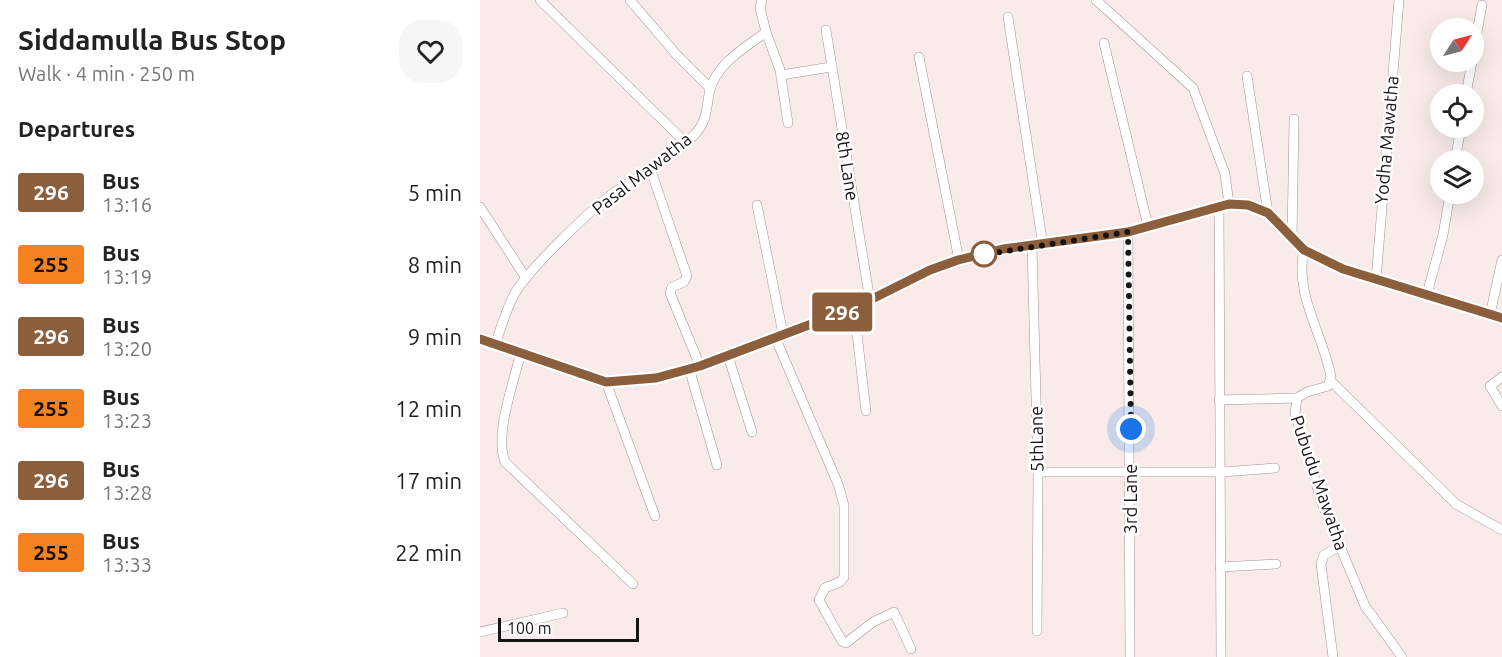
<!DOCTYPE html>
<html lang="en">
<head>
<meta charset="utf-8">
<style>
	body { margin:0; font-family:Ubuntu,sans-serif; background:#f6f6f6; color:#222; height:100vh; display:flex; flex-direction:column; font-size:22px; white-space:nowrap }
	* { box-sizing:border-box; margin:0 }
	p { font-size:20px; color:#767676 }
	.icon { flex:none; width:33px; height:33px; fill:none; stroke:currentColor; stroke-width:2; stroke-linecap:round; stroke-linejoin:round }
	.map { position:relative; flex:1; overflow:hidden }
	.panel { display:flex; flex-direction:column; background:#fff; width:480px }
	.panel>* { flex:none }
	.badge { padding:0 12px; border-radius:4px; font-size:21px; line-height:39px }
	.needle { width:39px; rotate:54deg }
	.buttons { position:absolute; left:950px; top:18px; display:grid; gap:12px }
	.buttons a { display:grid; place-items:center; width:54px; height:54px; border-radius:50%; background:#fff; box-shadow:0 6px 24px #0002; font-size:30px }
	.scale { position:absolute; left:18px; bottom:15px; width:141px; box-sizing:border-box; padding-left:6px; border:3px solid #181413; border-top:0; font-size:16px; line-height:21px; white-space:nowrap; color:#181413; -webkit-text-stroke:4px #fff; paint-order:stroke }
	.you { position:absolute; width:30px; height:30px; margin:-15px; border:4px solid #fff; border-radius:50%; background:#1a73e8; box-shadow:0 0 0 9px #1a73e833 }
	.map>.badge { position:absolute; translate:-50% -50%; box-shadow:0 0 0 3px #fff }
	h2 { padding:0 18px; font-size:22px; line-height:54px }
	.round { display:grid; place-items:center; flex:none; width:63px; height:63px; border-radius:24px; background:#f6f6f6 }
	.summary { display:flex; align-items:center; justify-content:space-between; height:102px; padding:0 18px }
	h1 { font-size:28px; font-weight:700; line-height:45px }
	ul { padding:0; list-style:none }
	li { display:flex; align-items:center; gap:18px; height:72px; padding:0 18px }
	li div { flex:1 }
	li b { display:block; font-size:22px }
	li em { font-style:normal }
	li .badge { min-width:66px; font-weight:700; text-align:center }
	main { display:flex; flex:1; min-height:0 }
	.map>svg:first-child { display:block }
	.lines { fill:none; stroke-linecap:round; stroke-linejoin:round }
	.minor-casing { stroke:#a09493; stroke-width:10 }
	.major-casing { stroke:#cccbcb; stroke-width:14 }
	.minor { stroke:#fff; stroke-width:9 }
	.major { stroke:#fac2d7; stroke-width:12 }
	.line-casing { stroke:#fff; stroke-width:14 }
	.line { stroke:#8b5e3c; stroke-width:9 }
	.walk { stroke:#181413; stroke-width:6; stroke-dasharray:0 10.8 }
	.stop-dot { fill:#fff; stroke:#8b5e3c; stroke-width:3 }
	.labels { text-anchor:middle; stroke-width:5; stroke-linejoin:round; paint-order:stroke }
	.street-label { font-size:18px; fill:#181413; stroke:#fff }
</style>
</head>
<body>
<main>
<section class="panel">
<div class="summary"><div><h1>Siddamulla Bus Stop</h1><p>Walk · 4 min · 250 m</p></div><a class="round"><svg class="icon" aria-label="heart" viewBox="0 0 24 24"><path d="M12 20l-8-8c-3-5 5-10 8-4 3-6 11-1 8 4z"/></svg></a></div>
<h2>Departures</h2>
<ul>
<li><span class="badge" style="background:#8b5e3c;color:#fff">296</span><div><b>Bus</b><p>13:16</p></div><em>5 min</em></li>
<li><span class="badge" style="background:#f58220;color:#111">255</span><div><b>Bus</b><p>13:19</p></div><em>8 min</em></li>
<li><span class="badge" style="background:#8b5e3c;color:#fff">296</span><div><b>Bus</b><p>13:20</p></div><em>9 min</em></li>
<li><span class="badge" style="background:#f58220;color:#111">255</span><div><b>Bus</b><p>13:23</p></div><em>12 min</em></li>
<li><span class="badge" style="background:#8b5e3c;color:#fff">296</span><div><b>Bus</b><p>13:28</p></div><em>17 min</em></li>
<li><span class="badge" style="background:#f58220;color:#111">255</span><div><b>Bus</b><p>13:33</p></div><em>22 min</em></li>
</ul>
</section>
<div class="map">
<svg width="1022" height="657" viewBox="0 0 1022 657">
	<rect width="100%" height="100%" fill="#f8ebea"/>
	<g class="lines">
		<g class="minor-casing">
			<g id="minor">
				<path d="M60,0L205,142"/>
				<path d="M150,0L196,54L230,88"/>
				<path d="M616,0L713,88L745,174L749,204"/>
				<path d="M528,17L563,246"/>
				<path d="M346,30L390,301"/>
				<path d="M286,32L300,70L308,123"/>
				<path d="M624,43L668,226"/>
				<path d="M993,54L1002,5"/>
				<path d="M439,57L479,260"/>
				<path d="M301,75L351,67"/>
				<path d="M767,76L788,213"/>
				<path d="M986,94L992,62"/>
				<path d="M975,160L981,128"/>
				<path d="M170,168L207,276L204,282L192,287L190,293L220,366"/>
				<path d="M277,205L303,334"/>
				<path d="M739,206L741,657"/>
				<path d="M0,207L46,278"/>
				<path d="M648,232L650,657"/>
				<path d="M812,239L814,119"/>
				<path d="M552,247L558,472L557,631"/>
				<path d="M824,250C814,294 843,334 851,377L848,386L827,392L817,398L815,413L842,503L885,606L922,657"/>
				<path d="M896,280L919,0"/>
				<path d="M947,294L963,235L970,194"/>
				<path d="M374,308L386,411"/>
				<path d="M1010,315L1022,260"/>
				<path d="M295,337L358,484L364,505V577L360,582L345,588L339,600L362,641L366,643L393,622L414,612L431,649"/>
				<path d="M15,345C21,328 26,309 35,293C49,269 111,209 135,192C156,178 201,151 216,133C228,120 226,106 230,90C237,63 265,48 286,32L280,8L282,0"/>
				<path d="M41,352C34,382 14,434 25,462L153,584"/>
				<path d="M248,356L272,432"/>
				<path d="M209,368L237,465"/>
				<path d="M1022,377L1010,386L1022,406"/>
				<path d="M851,381L976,504L1022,530"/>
				<path d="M126,382L175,516"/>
				<path d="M739,400L817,398"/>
				<path d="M558,472H742L795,468"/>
				<path d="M740,567L796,564"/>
				<path d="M0,632L83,613"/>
				<path d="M853,657L841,564L844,555L860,546"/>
			</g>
		</g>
		<g class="major-casing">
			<path id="major" d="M0,339L126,382L176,378L220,366L374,308L450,270L479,260L523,249L648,232L749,204L769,205L788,213L824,250L863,269L1022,318"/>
		</g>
		<use href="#minor" class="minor"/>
		<use href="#major" class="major"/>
	</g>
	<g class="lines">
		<g class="line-casing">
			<path id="line" d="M0,339L126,382L176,378L220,366L374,308L450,270L478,260L523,249L648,232L749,204L768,205L788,213L824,250L863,269L1022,318"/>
		</g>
		<use href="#line" class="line"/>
		<path class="walk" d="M504,254L501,255L648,232L651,429"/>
	</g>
	<circle class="stop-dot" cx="504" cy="254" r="12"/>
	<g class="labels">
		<g class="street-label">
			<text transform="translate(907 140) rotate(-85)" y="6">Yodha Mawatha</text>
			<text transform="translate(367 166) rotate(81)" y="6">8th Lane</text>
			<text transform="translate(162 174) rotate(-38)" y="6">Pasal Mawatha</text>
			<text transform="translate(557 439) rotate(-91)" y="6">5thLane</text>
			<text transform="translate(839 483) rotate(71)" y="6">Pubudu Mawatha</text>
			<text transform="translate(651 499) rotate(-90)" y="6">3rd Lane</text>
		</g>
	</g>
</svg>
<div class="buttons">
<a><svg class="needle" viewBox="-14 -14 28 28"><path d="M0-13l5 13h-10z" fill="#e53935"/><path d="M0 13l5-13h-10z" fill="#767676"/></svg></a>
<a><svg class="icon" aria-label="locate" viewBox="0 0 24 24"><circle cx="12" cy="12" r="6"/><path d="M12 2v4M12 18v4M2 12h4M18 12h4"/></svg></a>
<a><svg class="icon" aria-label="layers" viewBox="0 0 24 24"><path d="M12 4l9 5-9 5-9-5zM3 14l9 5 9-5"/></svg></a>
</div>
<div class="scale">100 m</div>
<div class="you" style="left:651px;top:429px"></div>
<b class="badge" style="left:362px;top:312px;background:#8b5e3c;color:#fff">296</b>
</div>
</main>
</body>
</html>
